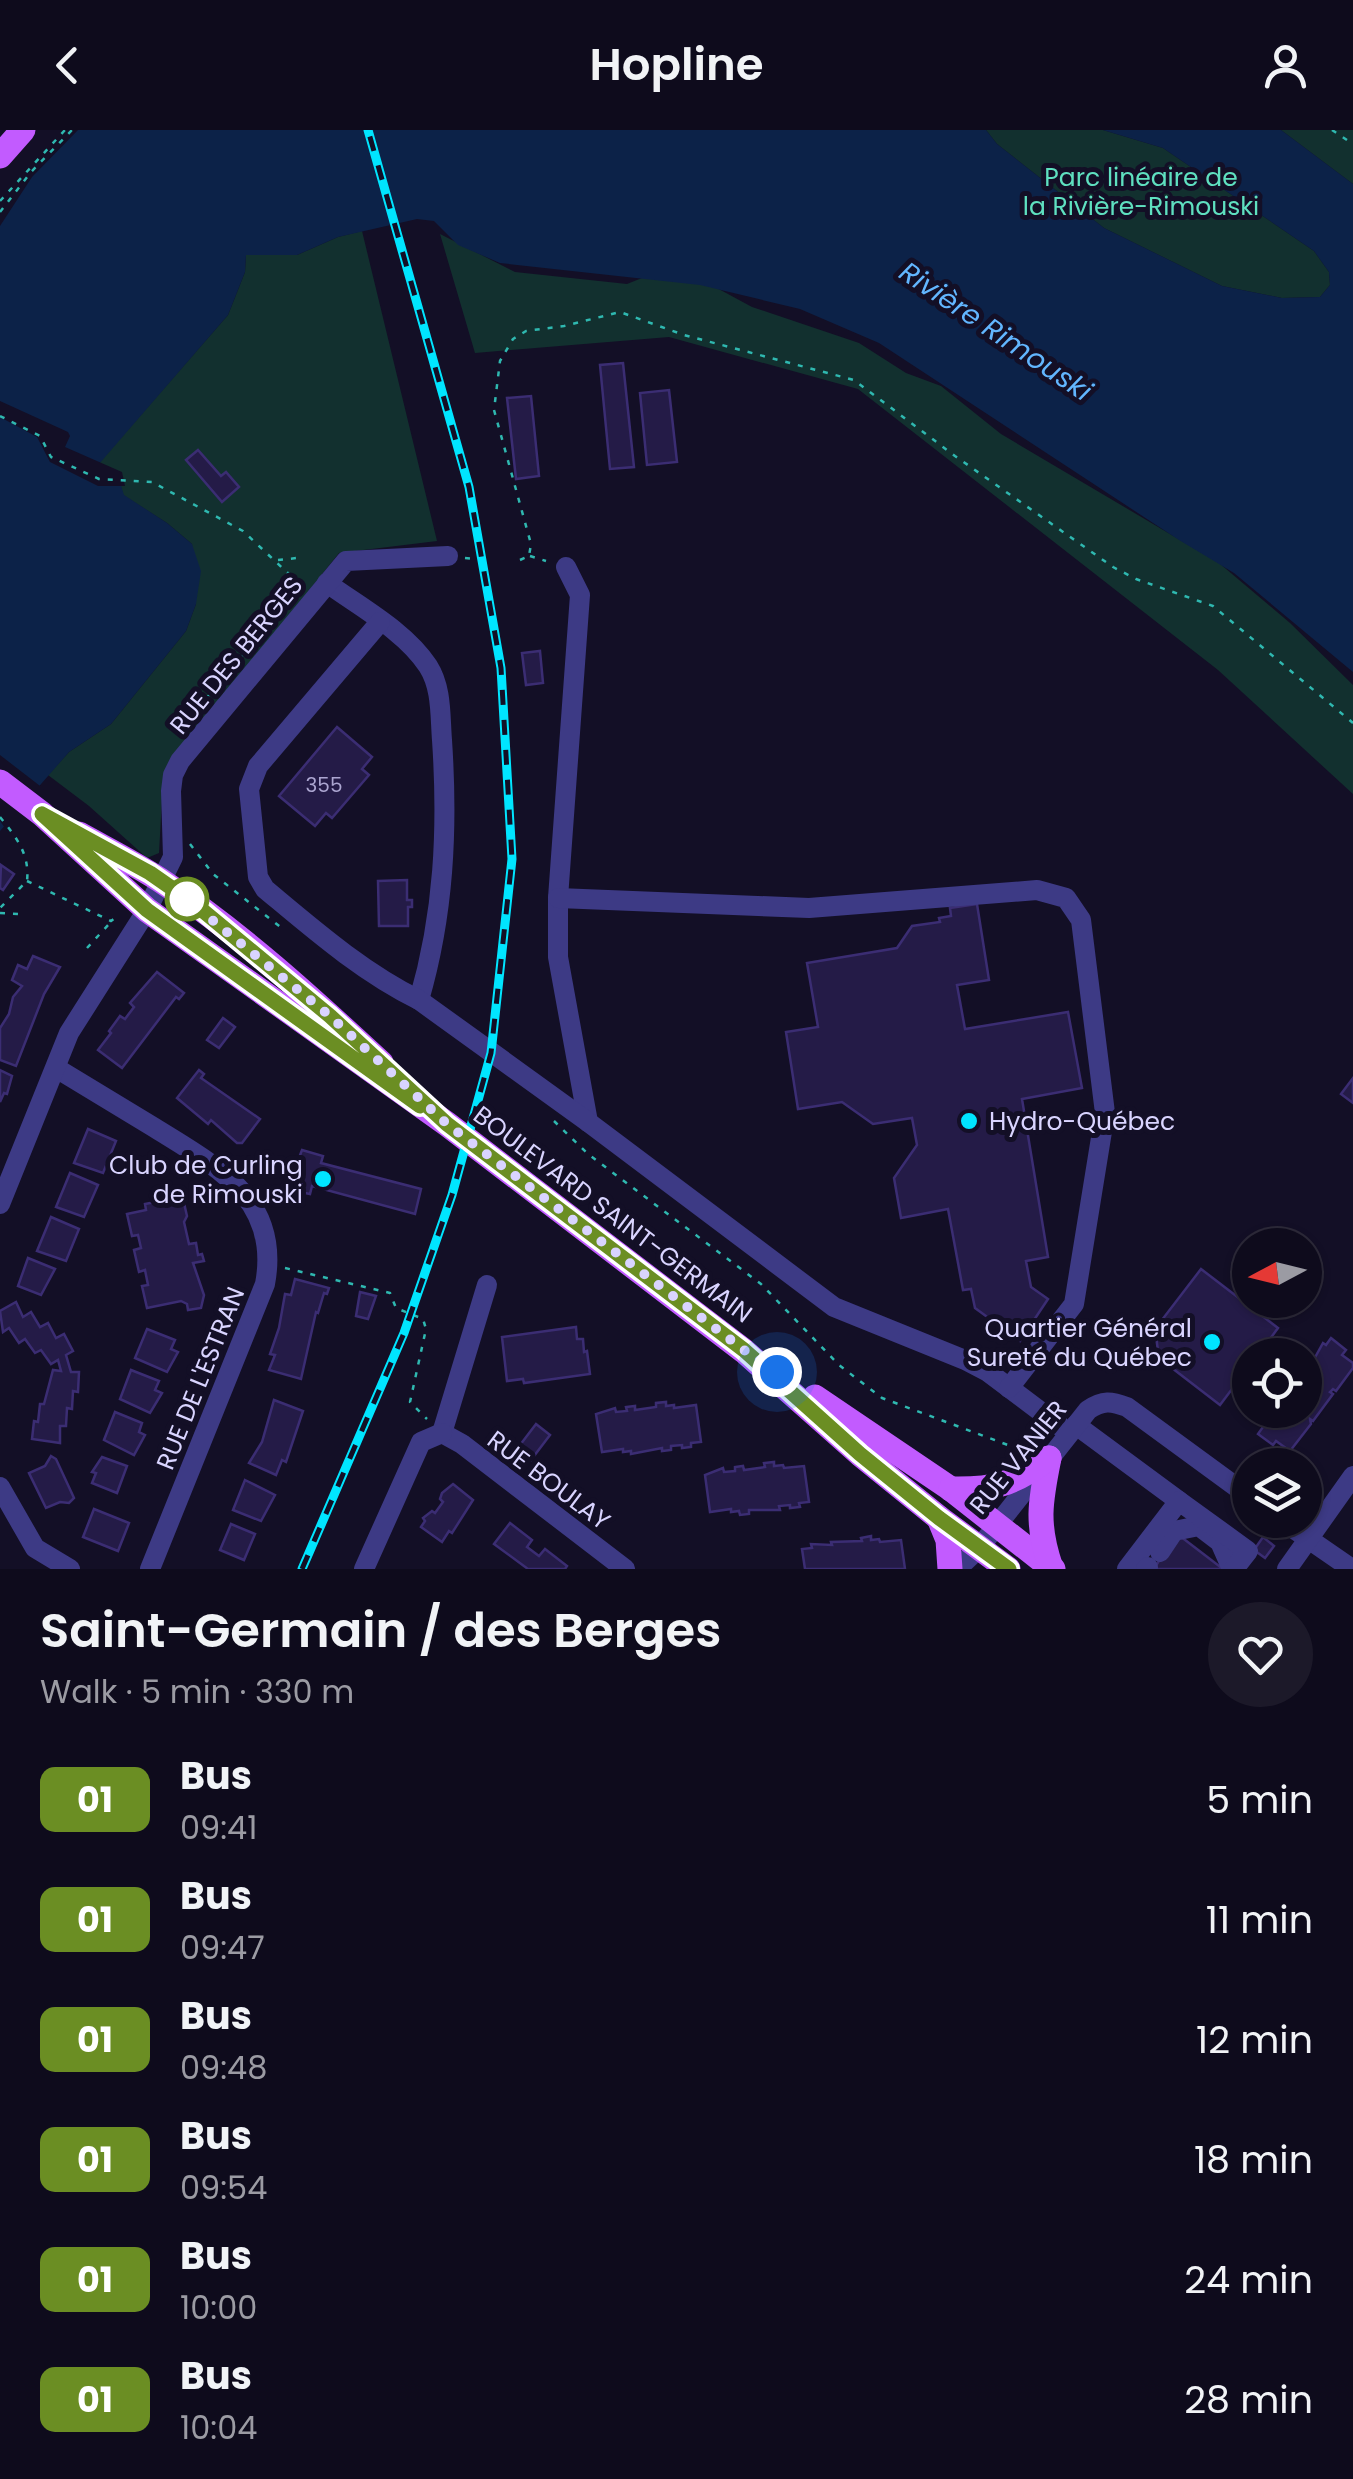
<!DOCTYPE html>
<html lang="en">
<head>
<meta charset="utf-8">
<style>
	body { margin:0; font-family:Poppins,sans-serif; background:#1c1929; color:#f1f3f6; height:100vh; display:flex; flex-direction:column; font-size:38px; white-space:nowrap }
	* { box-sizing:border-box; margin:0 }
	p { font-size:32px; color:#9b9ba3 }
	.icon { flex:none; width:55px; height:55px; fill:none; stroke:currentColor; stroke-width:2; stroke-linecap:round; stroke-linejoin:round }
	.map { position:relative; height:1439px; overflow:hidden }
	.drawer { display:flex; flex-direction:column; background:#0e0b1c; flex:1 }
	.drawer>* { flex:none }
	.badge { padding:0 20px; border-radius:15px; font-size:35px; line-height:65px }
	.needle { width:65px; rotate:263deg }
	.buttons { position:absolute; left:1232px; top:1098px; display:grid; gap:20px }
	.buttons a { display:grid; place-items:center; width:90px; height:90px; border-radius:50%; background:#0e0b1c; box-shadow:0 2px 8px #0004,0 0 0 2px #2e2b3b; font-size:50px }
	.you { position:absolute; width:50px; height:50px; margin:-25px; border:8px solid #fff; border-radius:50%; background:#1a73e8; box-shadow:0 0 0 15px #1a73e833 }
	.map>.badge { position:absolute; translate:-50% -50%; box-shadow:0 0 0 5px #fff }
	.round { display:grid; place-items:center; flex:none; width:105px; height:105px; border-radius:52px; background:#1c1929 }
	.overview { display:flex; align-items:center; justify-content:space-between; height:170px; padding:0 40px }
	h1 { font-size:48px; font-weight:600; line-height:75px }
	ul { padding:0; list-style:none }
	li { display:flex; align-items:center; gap:30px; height:120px; padding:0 40px }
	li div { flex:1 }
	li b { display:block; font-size:38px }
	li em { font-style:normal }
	li .badge { min-width:110px; font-weight:700; text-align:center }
	header { display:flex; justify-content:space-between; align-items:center; height:130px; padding:0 40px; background:#0e0b1c; font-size:45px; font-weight:600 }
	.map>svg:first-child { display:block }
	.green { fill:#12302f }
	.water { fill:#0c2248 }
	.pier { fill:#130f26 }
	.building { fill:#241b47; stroke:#3b2d73; stroke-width:2.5 }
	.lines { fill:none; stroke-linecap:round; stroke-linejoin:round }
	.path { stroke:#2fb8b0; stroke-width:2.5; stroke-dasharray:5 8; stroke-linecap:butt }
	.minor { stroke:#3d3a85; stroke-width:20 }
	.major { stroke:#c25bff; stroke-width:25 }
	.rail-casing { stroke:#00e5ff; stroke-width:9 }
	.rail { stroke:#130f26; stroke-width:5; stroke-dasharray:15; stroke-linecap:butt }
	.line-casing { stroke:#fff; stroke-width:22 }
	.line { stroke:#6b8e23; stroke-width:15 }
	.walk { stroke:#d9d4ff; stroke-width:10; stroke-dasharray:0 18 }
	.stop-dot { fill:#fff; stroke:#6b8e23; stroke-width:5 }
	.poi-dot { fill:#00e5ff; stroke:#130f26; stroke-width:4 }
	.labels { text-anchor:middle; stroke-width:10; stroke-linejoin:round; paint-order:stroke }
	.number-label { font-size:20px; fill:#aca6d1 }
	.park-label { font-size:25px; fill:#5fe0c0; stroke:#130f26 }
	.street-label { font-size:25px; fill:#d9d4ff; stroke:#130f26 }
	.poi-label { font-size:25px; fill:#d9d4ff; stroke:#130f26; text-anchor:end }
	.water-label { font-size:28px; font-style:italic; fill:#62b6ff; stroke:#130f26 }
</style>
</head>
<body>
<header><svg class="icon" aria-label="back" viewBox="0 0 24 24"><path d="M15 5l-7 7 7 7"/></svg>Hopline<svg class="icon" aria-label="person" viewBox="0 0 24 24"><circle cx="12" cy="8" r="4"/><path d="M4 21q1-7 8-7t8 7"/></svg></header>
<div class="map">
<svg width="1353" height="1439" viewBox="0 0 1353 1439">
	<rect width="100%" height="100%" fill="#130f26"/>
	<g class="green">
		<path d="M986,0H1103L1163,18L1314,121L1329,142L1330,155L1320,167L1282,168L1222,156L1104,98L997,14Z"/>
		<path d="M1281,0H1353V54Z"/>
		<path d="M362,101L437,411L339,423L173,630L163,651L159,723L147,728L89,676L48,645L69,622L111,594L186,501L196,474L192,414L167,393L123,365L117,343L98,334L228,185L245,142L246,125H297L338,107Z"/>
		<path d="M440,104L515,142L627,154L667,138L715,157L752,177L859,213L906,243L941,256L1001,304L1219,433L1290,493L1353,555V664L1218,540L858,259L669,207L475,223Z"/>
	</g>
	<path class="water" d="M78,0H986L997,14L1104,98L1222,156L1282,168L1320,167L1330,155L1329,142L1314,121L1163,18L1103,0H1281L1353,54V542L1234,443L1179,410L879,213L800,179L700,155L500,133L458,115L434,91L417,89L338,107L297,125H246L245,142L228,185L99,334L117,343L124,365L167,393L192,414L201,441L196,474L186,501L111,594L69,622L0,701V96L32,47Z"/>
	<g class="pier">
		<path d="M0,271L68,302L70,306L65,317L122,342L125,356H98L50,332L37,307L0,287Z"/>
		<path d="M0,625L44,659L7,701L0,691Z"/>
	</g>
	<g class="building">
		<path d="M623,233L634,337L610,339L600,235Z"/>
		<path d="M669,260L677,332L647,335L640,263Z"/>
		<path d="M531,266L539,346L516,349L507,268Z"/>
		<path d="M198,320L221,346L226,342L239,357L222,372L186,330Z"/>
		<path d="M540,521L543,553L526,555L522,523Z"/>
		<path d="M337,597L372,627L362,639L369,645L332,688L326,683L315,696L279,666Z"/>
		<path d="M1,735L14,744L3,760L0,758Z"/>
		<path d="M407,750V770H412V777H408V796H379L378,751Z"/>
		<path d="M977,774L989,850L957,855L965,899L1068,882L1082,958L1022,969L1048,1127L1026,1131L1031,1157L1048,1169L1020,1211L975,1178L971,1159L963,1160L948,1079L901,1088L894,1048L917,1015L912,988L873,994L842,972L798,979L786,902L818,897L807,833L897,818L912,796L940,792L939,788L951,786L950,778Z"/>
		<path d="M33,826L60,837L44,864L16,936L0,930V898L9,884L13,867L22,856L12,850L18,835L27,839Z"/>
		<path d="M157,842L184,863L179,869L176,867L122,938L98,920L111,903L109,901L120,886L125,889L134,877L130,873Z"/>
		<path d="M223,888L235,897L219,918L207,910Z"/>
		<path d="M0,940L12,946L7,964L4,963L0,972Z"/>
		<path d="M199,940L204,944L201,948L260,989L242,1013H237L211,990L208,994L177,968Z"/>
		<path d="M1353,948V973L1341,964Z"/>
		<path d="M88,999L116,1011L103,1043L74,1033Z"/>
		<path d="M302,1020L323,1026L321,1033L421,1059L415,1084L312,1056L310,1064L300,1062L301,1054L294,1052L297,1042L294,1041Z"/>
		<path d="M70,1043L98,1055L84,1087L56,1077Z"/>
		<path d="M177,1063L178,1069L184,1073L187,1086L184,1092L189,1114L196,1113L198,1125L202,1124L204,1131L193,1133L204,1165L201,1178L188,1180L187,1174L181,1171L147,1178L142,1156L148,1155L145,1140L139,1142L134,1120L141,1118L138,1105L132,1106L127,1084L146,1080L145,1074L166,1070L165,1065Z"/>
		<path d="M51,1087L79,1099L66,1131L37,1121Z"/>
		<path d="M28,1128L55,1139L41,1165L18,1156Z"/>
		<path d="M1201,1139L1278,1198L1258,1225H1250V1235L1220,1275L1159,1228L1155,1199Z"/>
		<path d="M295,1149L329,1158L327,1164L324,1163L318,1183L316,1182L301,1249L269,1240L275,1225L270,1224L279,1198L285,1164L291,1165Z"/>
		<path d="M360,1162L376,1166L368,1189L356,1186Z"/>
		<path d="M16,1172L23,1187L31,1182L40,1197L48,1193L56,1208L64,1204L73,1221L66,1225L71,1242H79L78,1262L73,1261L72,1279L67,1278L66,1296H60V1313L32,1309L34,1291L38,1292L40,1274H44L53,1240L61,1241L58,1230L51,1234L41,1220L35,1223L25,1209L19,1213L9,1198L3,1202L0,1181Z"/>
		<path d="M576,1197L577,1209H583L584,1222L587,1221L590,1244L524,1253L523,1249L507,1251L502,1207Z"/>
		<path d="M147,1199L175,1210L171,1219L178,1222L167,1242L135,1228Z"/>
		<path d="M1331,1208L1346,1220L1342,1225L1353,1233V1238L1336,1261L1333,1259L1330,1262L1333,1264L1313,1291L1310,1289L1311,1294L1290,1321L1276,1311L1273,1315L1258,1304L1263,1297L1261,1295L1275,1280H1305V1236L1310,1229L1313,1231L1323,1213L1326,1215Z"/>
		<path d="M131,1240L159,1251L155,1260L162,1263L150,1283L120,1269Z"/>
		<path d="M274,1270L303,1281L286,1332L282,1330L276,1345L249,1333L262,1312Z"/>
		<path d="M666,1272V1276L674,1275V1278L696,1275L701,1312L691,1313V1317L682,1318V1315L671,1316V1320L662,1321V1318L631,1324V1321L623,1322V1319L602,1322L596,1284L615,1278L616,1282L627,1281L626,1277L635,1276V1280L656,1277V1273Z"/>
		<path d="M115,1282L142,1293L139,1302L145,1305L134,1325L104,1310Z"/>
		<path d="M536,1294L550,1305L531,1330L517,1319Z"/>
		<path d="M51,1326L56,1329L74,1368L69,1373L60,1372L46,1378L29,1343L45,1336Z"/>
		<path d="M102,1327L127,1336L117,1363L92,1353L96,1343L92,1342Z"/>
		<path d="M774,1332V1336L783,1335L784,1338L804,1336L809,1372L799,1373L800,1377L790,1378V1375L779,1376L780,1380H749V1384L740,1385L739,1381L731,1382V1379L710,1382L705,1345L723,1338L724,1342L735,1341V1337L743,1336L744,1340L765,1337L764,1333Z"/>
		<path d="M245,1350L275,1365L261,1391L233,1380Z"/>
		<path d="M453,1354L473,1370L452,1403L449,1401L442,1412L421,1397L425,1391L423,1388L432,1381L435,1383L443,1372L440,1369L442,1363Z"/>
		<path d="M94,1379L129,1393L118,1421L83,1407Z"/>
		<path d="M510,1393L532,1410L527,1417L539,1426L545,1419L567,1436L565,1439H528L494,1414Z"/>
		<path d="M231,1394L255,1404L244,1430L220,1420Z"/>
		<path d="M1176,1403L1223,1439H1154Z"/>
		<path d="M871,1406V1410L879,1409L880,1412L901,1410L905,1439H805L802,1419L812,1418L811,1414L832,1415L831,1412L862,1411L861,1408Z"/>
		<path d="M1263,1407L1274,1416L1265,1428L1254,1420Z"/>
	</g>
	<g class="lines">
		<g class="path">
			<path d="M1332,0L1353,14"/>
			<path d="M0,71L65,0"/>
			<path d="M0,82L31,42L72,0"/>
			<path d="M0,286L40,306L51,327L99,349L152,352L243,401L291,446L295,462"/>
			<path d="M530,426L546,431"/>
			<path d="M465,428L476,429"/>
			<path d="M278,430L297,428"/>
			<path d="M520,430L529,426L531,414L494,280L500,231L513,209L526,201L564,196L620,182L684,205L854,250L955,326L1113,437L1136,449L1213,476L1353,593"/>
			<path d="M206,569L268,495"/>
			<path d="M0,687C16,707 30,724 27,751L0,778"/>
			<path d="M190,714L213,744L283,799"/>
			<path d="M27,751L111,791L119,785"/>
			<path d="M0,783L19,784"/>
			<path d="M87,818L110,793"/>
			<path d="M554,991L588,1024L761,1154L839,1235L882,1268L1024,1321"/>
			<path d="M285,1138L390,1163L396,1178L423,1189L426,1199L410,1272L427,1289"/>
		</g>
		<g class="minor">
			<path d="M566,437L580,465L558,768V827L588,992"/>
			<path d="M327,453C360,477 405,501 428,536C442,558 440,585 442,610C448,699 444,784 419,870"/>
			<path d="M380,492L258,636L249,659L258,747L265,759C313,799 362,842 419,870L588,992L834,1177L965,1230L988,1242L1069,1303"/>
			<path d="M558,768L809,778L1037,760L1066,768L1081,790L1105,983L1074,1174L1009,1258"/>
			<path d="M56,938C89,958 122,978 155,998C216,1036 281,1069 265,1154L150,1439"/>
			<path d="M0,1074L69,903L147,780L173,727L171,661L173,645L180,631L346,431L448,426"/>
			<path d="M1076,1295L1179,1371"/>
			<path d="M442,1303L462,1314L625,1439"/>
			<path d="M442,1303L487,1155"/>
			<path d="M0,1357L35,1418L70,1439"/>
			<path d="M1281,1390L1352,1439"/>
			<path d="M1160,1422L1174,1401L1199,1396L1220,1412L1232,1439"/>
			<path d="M364,1439L421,1312L442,1303"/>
			<path d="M957,1439L979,1418L1088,1280C1103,1270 1111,1271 1127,1277L1250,1367"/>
			<path d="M1127,1439L1179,1371L1248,1421L1234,1439"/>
			<path d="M1146,1439L1148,1437"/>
			<path d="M1287,1439L1353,1346"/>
		</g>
		<g class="major">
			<path d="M0,26L23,0"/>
			<path d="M0,652L42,684L147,780L447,994L744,1221L860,1324L939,1388L1008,1439"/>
			<path d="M79,704C106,719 134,733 160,750C239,802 312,869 381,933"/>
			<path d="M815,1267L951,1359L1053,1439"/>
			<path d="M1049,1328C1040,1372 1036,1395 1051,1438"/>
			<path d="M951,1359C995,1360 1013,1354 1049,1328"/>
			<path d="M939,1388L948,1410L950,1439"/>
		</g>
		<g class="rail-casing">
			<path id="rail" d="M302,1439L404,1203L452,1065L491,923L512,729L501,538L469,357L368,0"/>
		</g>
		<use href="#rail" class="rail"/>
	</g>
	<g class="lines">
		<g class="line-casing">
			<path id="line" d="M420,976L147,780L42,684L150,743L196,775L330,886L447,994L744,1220L860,1324L939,1388L1009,1439"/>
		</g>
		<use href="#line" class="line"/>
		<path class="walk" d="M187,769L179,763L330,886L447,994L744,1220L777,1242"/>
	</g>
	<circle class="stop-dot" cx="187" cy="769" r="20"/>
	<g class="poi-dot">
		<circle cx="969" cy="991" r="10"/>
		<circle cx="323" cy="1049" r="10"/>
		<circle cx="1212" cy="1212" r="10"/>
	</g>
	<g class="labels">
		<g class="number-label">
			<text x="324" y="662">355</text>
		</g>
		<g class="park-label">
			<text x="1141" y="56">Parc linéaire de<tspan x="1141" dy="29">la Rivière-Rimouski</tspan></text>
		</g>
		<g class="street-label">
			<text transform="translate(236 525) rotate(-51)" y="9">RUE DES BERGES</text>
			<text transform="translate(613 1084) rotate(37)" y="9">BOULEVARD SAINT-GERMAIN</text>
			<text transform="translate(200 1248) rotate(-68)" y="9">RUE DE L'ESTRAN</text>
			<text transform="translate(1018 1327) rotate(-51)" y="9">RUE VANIER</text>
			<text transform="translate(549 1350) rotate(37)" y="9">RUE BOULAY</text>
		</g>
		<g class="poi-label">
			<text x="989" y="1000" text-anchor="start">Hydro-Québec</text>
			<text x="303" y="1044">Club de Curling<tspan x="303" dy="29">de Rimouski</tspan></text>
			<text x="1192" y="1207">Quartier Général<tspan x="1192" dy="29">Sureté du Québec</tspan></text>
		</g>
		<g class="water-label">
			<text transform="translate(996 201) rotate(34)" y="10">Rivière Rimouski</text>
		</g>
	</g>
</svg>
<div class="buttons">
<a><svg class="needle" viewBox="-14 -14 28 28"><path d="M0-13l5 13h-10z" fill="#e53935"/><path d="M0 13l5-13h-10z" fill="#9b9ba3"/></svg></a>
<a><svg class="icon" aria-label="locate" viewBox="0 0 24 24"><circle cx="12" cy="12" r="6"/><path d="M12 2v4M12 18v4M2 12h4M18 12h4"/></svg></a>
<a><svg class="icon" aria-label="layers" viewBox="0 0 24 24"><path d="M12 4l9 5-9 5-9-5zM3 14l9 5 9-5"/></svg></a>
</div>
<div class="you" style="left:777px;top:1242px"></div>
</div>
<section class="drawer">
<div class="overview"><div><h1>Saint-Germain / des Berges</h1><p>Walk · 5 min · 330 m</p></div><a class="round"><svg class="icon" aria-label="heart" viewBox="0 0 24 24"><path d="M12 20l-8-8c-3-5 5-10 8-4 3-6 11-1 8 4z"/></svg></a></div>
<ul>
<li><span class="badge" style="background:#6b8e23;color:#fff">01</span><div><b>Bus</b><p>09:41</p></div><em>5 min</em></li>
<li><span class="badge" style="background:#6b8e23;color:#fff">01</span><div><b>Bus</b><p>09:47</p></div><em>11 min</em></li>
<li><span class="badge" style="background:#6b8e23;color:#fff">01</span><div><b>Bus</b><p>09:48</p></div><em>12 min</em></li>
<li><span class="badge" style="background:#6b8e23;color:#fff">01</span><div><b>Bus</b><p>09:54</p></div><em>18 min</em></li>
<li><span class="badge" style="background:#6b8e23;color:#fff">01</span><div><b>Bus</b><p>10:00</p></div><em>24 min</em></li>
<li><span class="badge" style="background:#6b8e23;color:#fff">01</span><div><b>Bus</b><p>10:04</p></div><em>28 min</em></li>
</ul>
</section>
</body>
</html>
